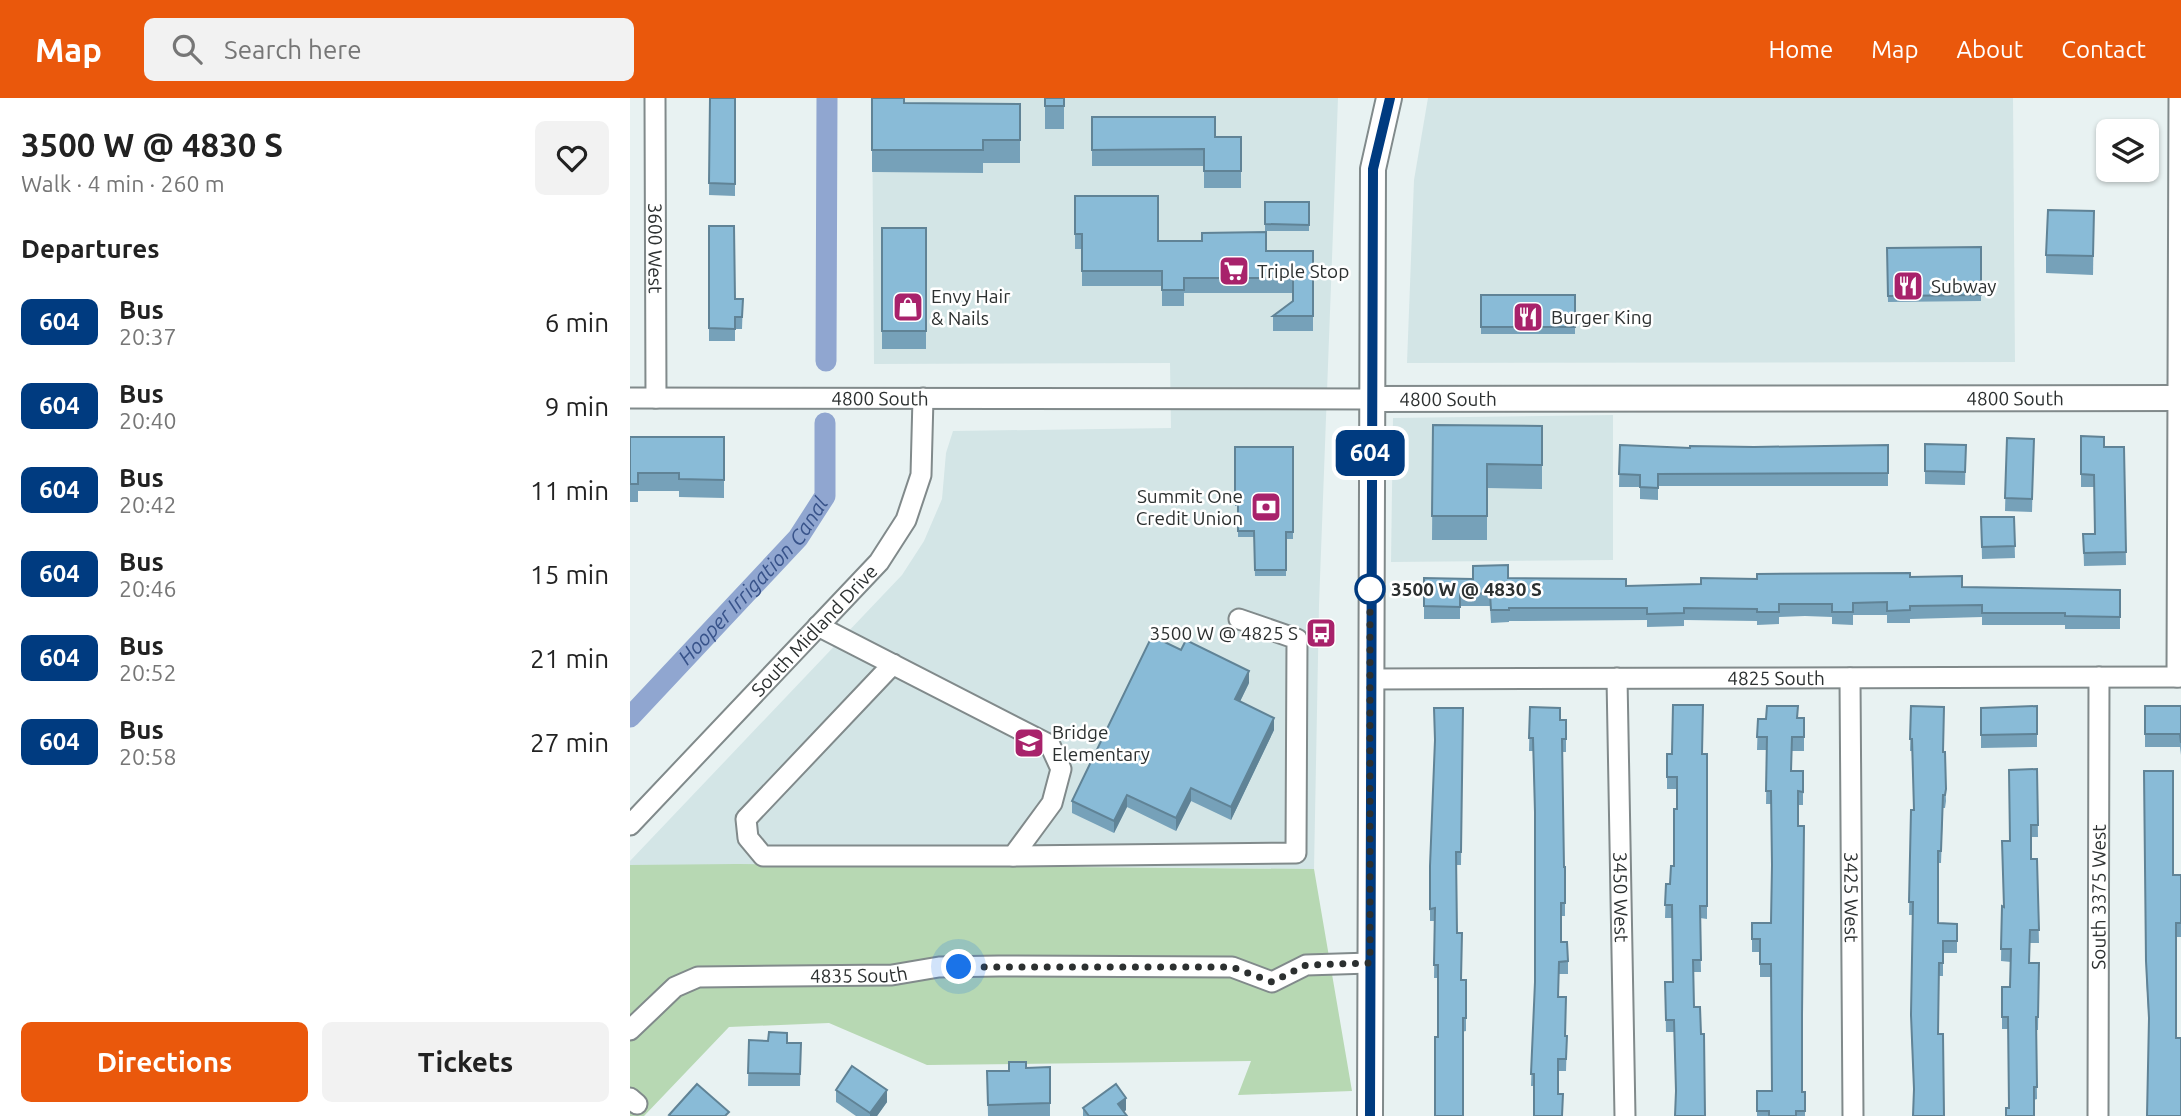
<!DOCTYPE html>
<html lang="en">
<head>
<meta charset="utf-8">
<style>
	body { margin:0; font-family:Ubuntu,sans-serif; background:#f2f2f2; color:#222; height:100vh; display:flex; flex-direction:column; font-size:26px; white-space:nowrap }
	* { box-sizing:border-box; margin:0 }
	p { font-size:23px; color:#767676 }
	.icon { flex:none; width:38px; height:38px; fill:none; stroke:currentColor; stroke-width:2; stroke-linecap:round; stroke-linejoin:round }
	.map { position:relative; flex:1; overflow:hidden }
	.side { display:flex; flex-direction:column; background:#fff; width:630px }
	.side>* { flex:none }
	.badge { padding:0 14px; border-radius:10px; font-size:24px; line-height:46px }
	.buttons { position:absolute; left:1466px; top:21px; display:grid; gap:14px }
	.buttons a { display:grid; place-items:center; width:63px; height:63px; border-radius:10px; background:#fff; box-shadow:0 2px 5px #0004; font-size:35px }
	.you { position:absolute; width:35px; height:35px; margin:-18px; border:5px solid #fff; border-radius:50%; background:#1a73e8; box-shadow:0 0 0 10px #1a73e833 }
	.map>.badge { position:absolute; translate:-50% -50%; box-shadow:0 0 0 4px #fff }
	h2 { padding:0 21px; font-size:26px; line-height:63px }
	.round { display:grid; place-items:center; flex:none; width:74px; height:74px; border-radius:10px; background:#f2f2f2 }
	.head { display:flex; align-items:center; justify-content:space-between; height:119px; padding:0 21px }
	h1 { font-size:33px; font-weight:700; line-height:52px }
	.action { display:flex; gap:14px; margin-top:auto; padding:14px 21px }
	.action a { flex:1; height:80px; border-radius:10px; background:#ea580c; color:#fff; font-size:28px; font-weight:700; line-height:80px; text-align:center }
	.action a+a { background:#f2f2f2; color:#222 }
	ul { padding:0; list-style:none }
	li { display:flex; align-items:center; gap:21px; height:84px; padding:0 21px }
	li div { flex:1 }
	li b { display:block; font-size:26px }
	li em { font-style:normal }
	li .badge { min-width:77px; font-weight:700; text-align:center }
	header { display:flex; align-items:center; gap:42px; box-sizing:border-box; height:98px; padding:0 35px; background:#ea580c; color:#fff }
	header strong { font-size:33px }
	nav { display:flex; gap:38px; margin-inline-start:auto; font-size:24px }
	.search { width:490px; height:63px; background:#f2f2f2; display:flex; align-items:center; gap:18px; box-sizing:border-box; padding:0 24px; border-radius:10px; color:#767676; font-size:26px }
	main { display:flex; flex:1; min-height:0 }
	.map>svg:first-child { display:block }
	.built { fill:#d3e5e6 }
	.green { fill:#b7d8b3 }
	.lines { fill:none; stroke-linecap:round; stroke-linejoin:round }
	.canal { stroke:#90a6d0; stroke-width:21 }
	.minor-casing { stroke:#818a8b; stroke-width:23 }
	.major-casing { stroke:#818a8b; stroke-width:28 }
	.minor { stroke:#fff; stroke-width:19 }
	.major { stroke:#fff; stroke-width:24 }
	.wall { fill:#76a1b9 }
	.shaded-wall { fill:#608396 }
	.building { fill:#89bbd7; stroke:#608396; stroke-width:2 }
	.line-casing { stroke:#fff; stroke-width:16 }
	.line { stroke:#003b80; stroke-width:10 }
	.walk { stroke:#2c3030; stroke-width:7; stroke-dasharray:0 12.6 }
	.stop-dot { fill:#fff; stroke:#003b80; stroke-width:3.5 }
	.labels { text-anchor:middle; stroke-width:5; stroke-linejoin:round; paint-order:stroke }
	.street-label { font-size:19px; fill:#2c3030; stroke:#fff }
	.poi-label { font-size:19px; fill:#2c3030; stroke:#fff; text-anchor:start }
	.stop-label { font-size:19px; font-weight:bold; fill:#2c3030; stroke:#fff; text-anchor:start }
	.water-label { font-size:21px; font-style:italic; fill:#38538a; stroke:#fff }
</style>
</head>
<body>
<header>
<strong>Map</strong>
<div class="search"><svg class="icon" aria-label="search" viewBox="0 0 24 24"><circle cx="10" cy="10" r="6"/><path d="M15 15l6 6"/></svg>Search here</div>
<nav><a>Home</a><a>Map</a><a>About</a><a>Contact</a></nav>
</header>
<main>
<section class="side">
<div class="head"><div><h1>3500 W @ 4830 S</h1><p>Walk · 4 min · 260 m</p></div><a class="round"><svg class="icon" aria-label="heart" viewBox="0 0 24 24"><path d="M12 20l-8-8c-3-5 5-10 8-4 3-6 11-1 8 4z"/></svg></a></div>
<h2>Departures</h2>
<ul>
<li><span class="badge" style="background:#003b80;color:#fff">604</span><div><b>Bus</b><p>20:37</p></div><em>6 min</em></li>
<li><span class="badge" style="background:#003b80;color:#fff">604</span><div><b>Bus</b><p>20:40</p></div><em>9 min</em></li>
<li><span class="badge" style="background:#003b80;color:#fff">604</span><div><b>Bus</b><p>20:42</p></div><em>11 min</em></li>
<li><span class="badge" style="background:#003b80;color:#fff">604</span><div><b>Bus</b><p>20:46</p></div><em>15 min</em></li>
<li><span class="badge" style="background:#003b80;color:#fff">604</span><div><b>Bus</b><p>20:52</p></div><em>21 min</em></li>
<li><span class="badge" style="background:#003b80;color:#fff">604</span><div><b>Bus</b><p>20:58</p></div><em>27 min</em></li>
</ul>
<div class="action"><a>Directions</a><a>Tickets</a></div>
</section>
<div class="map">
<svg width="1551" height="1018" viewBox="0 0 1551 1018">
	<rect width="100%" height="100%" fill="#e8f2f2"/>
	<g class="built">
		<path d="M242,0H708L689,507L684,771L418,768L0,767V763L272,477L294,443L312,401L316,355L323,333L541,330L540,265L244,266Z"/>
		<path d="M798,0H1383L1385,264L777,265L784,82Z"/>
		<path d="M983,317V462L761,464L763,320Z"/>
	</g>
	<path class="green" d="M107,766L684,771L722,993L608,997L621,963L297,967L199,925L99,929L14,1018H0V767Z"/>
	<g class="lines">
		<g class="canal">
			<path d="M196,263L197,0"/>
			<path id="s1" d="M0,619L168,440L195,398V325"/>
		</g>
		<g class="minor-casing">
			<g id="minor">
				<path id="s2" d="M25,0L26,300"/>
				<path id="s3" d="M0,300L741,301"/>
				<path d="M188,528L420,647L431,671L422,705L383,758H133L118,740L116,721L263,566"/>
				<path d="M1547,579L1549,0"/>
				<path id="s4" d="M987,580L995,1018"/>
				<path id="s5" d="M1220,580L1223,1018"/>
				<path id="s6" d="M740,581L1551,579"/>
				<path id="s7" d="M0,727L249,464L276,422L291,377L293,300"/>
				<path d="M383,758L666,755L667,541L609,521"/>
				<path id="s8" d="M0,932L45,889L68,879L262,877L309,869L369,868L602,869L642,884L676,867L740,865"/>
				<path d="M0,1000L7,1006"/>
				<path id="s9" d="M1468,1018L1469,579"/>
			</g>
		</g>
		<g class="major-casing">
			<g id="major">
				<path id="s10" d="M741,301L1551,300"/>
				<path d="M740,1018L743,71L759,0"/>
			</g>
		</g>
		<use href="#minor" class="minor"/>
		<use href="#major" class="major"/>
	</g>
	<g class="wall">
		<path d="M80,0H105V98L79,97Z"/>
		<path d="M242,0L274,5L390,6V65H353V75L242,74Z"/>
		<rect x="415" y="0" width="19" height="31"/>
		<path d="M462,19L585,39H611V90H574V68H462Z"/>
		<path d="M445,98L528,143L636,153H683V233H643V218L663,203V195H554V208H532V188H452V151H445Z"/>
		<rect x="635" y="104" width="44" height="29"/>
		<path d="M1464,113L1463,177L1416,175V157Z"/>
		<path d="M79,128L105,201H113L112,231H105V243H79Z"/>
		<rect x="252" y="130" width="44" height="121"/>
		<path d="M1351,149V203L1258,204L1257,150Z"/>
		<rect x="851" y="197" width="94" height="39"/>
		<path d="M803,327L912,328V391L857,390V442H802Z"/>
		<path d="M1451,338L1474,349H1494L1496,467L1454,468L1453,436H1465L1464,389H1451Z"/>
		<path d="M0,339H94V400L49,399V393H8V404H0Z"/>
		<path d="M1377,340L1404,341L1402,414L1375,413Z"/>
		<path d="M1295,346L1336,347L1335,387L1295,386Z"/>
		<path d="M990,347L1060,350L1258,347V388H1028V402L1010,401V389H989Z"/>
		<path d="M605,349H663V441H656V478H625L624,439H608V408H605Z"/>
		<path d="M1351,419H1384L1385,460L1352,461Z"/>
		<path d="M1280,479L1332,489L1490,492V531H1435V527H1352V519L1280,521V525H1257V517H1223V527L1202,526V519L1175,518L1149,519V526L1127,527V523L1054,522V528L1017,529V522L879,523V524L861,525L860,508H830V521H794V480H878L996,488L1071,486L1127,481Z"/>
		<path d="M619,585L610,603L644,632L601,722L561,703L546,733L497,709L484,735L442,715V703Z"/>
		<path d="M1281,608L1314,654L1316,703L1315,710H1313L1311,765H1308V825L1327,838V855H1313V878H1309L1284,998L1281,930L1283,817H1279L1281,712H1284L1282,653H1280Z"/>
		<path d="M1407,608V649L1351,650V610Z"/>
		<path d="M1515,608H1551V657L1550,649H1515Z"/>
		<path d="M900,609L930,622H936V654H932L934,769H935V818H931V844L938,863V876H929V899L935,938H937L936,973H928V996L932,1018L904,988H901L905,885V726L903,653H899Z"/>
		<path d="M833,610L831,767H826L827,835L831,882H836V933L808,939V880H804L805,823H800V768Z"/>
		<path d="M1174,620V653H1162V673H1173V707H1168L1172,994H1175V1018H1127V993H1142L1141,879H1130V854H1122V839L1141,825L1142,771L1141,706H1136L1137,652H1127L1128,621Z"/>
		<path d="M1037,656H1077V821L1070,820L1071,874H1063L1046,999L1044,934H1036L1035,884H1043L1042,820H1035L1036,786H1040L1044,768L1047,691H1037Z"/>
		<path d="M1407,671L1408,739H1401V761H1407L1409,845H1400L1399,865H1409L1408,932H1406L1407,1001L1379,1010L1378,931H1372V889H1380L1381,864L1371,863L1372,808L1373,809L1380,743Z"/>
		<path d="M1514,673L1543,777H1551V839H1546V940L1551,1018L1519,930L1516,877Z"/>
		<path d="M119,942L171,945L170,988H118Z"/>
		<path d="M420,969V1018H358L357,973H379L396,970Z"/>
		<path d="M206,992L257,1004L247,1018H226L206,1004Z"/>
		<path d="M453,1010L496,1012L494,1014L497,1018H453Z"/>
	</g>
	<g class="shaded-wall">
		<path d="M619,573V585L605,614V601Z"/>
		<path d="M644,620V632L601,722V709Z"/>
		<path d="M561,690V703L546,733V720Z"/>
		<path d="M497,697V709L484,735V723Z"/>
		<path d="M257,992V1004L247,1018H240V1015Z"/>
		<path d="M496,1000V1012L488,1018V1006Z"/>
	</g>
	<g class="building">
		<path d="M80,0H105V86L79,85Z"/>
		<path d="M242,0H274V5L390,6V42H353V52H242Z"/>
		<rect x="415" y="0" width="19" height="8"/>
		<path d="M462,19H585V39H611V73H574V51L462,52Z"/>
		<path d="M445,98H528V143H572V135L636,134V153H683V218H643L663,203V180H554V192H532V173H452V136H445Z"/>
		<path d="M635,104H679V127L635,126Z"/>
		<path d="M1418,112L1464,113L1463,158L1416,157Z"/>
		<path d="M79,128H104L105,201H113L112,219H105V231L79,230Z"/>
		<rect x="252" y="130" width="44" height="103"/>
		<path d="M1351,149V197L1258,198L1257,150Z"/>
		<rect x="851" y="197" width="94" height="32"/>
		<path d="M803,327L912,328V367L857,366V418H802Z"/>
		<path d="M1451,338L1474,339V349H1494L1496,454L1454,455L1453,436H1465L1464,377L1451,376Z"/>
		<path d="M0,339H94V382L49,381V375H8V386H0Z"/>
		<path d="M1377,340L1404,341L1402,401L1375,400Z"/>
		<path d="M1295,346L1336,347L1335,374L1295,373Z"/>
		<path d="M990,347L1060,350V348L1124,349L1258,347V375L1028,376V390L1010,389V377L989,376Z"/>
		<path d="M605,349H663V434H656V472H625L624,433H608V402H605Z"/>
		<path d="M1351,419H1384L1385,448L1352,449Z"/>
		<path d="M878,467V480L996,481V488L1071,486V480L1127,481V476L1280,475V479L1332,478V489L1490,492V519L1435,518V515H1352V507L1280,508V512L1257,513V504L1223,505V514H1202V506H1149V514H1127V511L1054,510V515L1017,516V510H879V512H861L860,495L830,496V509L794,508V480L843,481V468Z"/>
		<path d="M522,538L551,552L556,542L619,573L605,601L644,620L601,709L561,690L546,720L497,697L484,723L442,703Z"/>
		<path d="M1043,607H1073L1072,656H1077V808H1070L1071,862H1063L1064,909H1070L1071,936H1074L1075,1018H1045L1046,993L1044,922H1036L1035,884H1043L1042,807H1035L1036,786H1040L1041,768H1044V711H1047V679H1037V656H1042Z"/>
		<path d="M1137,608H1168L1167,620H1174V639H1162L1161,673H1173V694L1168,693V728H1174L1172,917V994H1175V1013H1166V1018H1139V1013H1127V993H1142L1141,866H1130V841H1122V825H1141L1142,767L1141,693H1136L1137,639H1127L1128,621H1136Z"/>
		<path d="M1281,608L1314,609L1313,654H1315L1316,691L1315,697H1313L1311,753H1308V825L1327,826V843H1313V865H1309L1308,936H1313L1314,1018H1283L1284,991L1281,917L1283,804H1279L1281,712H1284L1282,641H1280Z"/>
		<path d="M1407,608V636L1351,637V610Z"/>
		<path d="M1515,608H1551V645L1550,636H1515Z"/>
		<path d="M900,609L930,610V622H936V641H932L934,769H935V805H931V844H937L938,863L929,864L928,899H936L935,938H937L936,961H928V996H933L932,1018H904V976H901L905,884V714L903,640H899Z"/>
		<path d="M804,610H833L831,754H826L827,835H832L831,882H836V920H833V1018H805V939H808V867H804L805,810L800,811V768L805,642Z"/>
		<path d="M1407,671L1408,727H1401V761H1407L1409,832H1400L1399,865H1409L1408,919H1406L1407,989H1404V1018H1376V1010H1379L1378,919H1372V889H1380L1381,851H1371L1372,808L1374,809L1372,743H1380L1379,672Z"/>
		<path d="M1514,673H1543V777H1551V825H1546V940H1551V1018H1517L1519,920L1516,863Z"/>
		<path d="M139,934L157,935V945H171L170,976L118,975L119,942L138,943Z"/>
		<path d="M379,964H396V970L420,969V1005L358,1007L357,973H379Z"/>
		<path d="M222,968L257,992L240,1015L206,992Z"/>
		<path d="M67,986L99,1014L95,1018H41L39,1017Z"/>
		<path d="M486,986L496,1000L488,1006L497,1018H459L453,1010Z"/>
	</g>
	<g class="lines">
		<g class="line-casing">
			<path id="line" d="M740,1018L743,71L760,0"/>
		</g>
		<use href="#line" class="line"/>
		<path class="walk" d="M329,869H602L642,884L676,867L740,865V491"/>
	</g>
	<defs>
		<g id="supermarket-square" transform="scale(1.575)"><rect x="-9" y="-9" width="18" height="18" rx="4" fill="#a8226b" stroke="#fff"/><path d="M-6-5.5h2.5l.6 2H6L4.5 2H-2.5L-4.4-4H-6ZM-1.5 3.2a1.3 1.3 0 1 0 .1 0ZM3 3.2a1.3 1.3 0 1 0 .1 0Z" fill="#fff"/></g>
		<g id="restaurant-square" transform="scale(1.575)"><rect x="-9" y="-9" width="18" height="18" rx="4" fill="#a8226b" stroke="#fff"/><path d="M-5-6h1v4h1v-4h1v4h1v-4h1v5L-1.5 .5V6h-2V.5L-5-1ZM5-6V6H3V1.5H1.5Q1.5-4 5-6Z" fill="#fff"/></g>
		<g id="shop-square" transform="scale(1.575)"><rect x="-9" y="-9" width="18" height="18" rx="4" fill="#a8226b" stroke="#fff"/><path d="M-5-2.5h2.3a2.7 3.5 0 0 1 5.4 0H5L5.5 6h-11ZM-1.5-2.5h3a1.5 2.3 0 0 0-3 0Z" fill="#fff"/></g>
		<g id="bank-square" transform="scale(1.575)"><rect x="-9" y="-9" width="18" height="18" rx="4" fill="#a8226b" stroke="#fff"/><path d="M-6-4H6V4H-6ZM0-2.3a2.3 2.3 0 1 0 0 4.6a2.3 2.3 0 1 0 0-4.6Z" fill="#fff"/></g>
		<g id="bus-square" transform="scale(1.575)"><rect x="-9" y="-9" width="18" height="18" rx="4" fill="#a8226b" stroke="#fff"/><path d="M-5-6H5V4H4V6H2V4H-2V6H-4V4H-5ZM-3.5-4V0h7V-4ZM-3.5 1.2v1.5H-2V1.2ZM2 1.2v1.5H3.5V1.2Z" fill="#fff"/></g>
		<g id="school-square" transform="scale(1.575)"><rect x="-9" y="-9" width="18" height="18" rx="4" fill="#a8226b" stroke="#fff"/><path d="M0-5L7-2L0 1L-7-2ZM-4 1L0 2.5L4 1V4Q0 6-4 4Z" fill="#fff"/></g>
	</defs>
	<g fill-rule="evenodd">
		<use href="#supermarket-square" x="604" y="173"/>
		<use href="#restaurant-square" x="1278" y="188"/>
		<use href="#shop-square" x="278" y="209"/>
		<use href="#restaurant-square" x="898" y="219"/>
		<use href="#bank-square" x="636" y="409"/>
		<use href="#bus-square" x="691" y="535"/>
		<use href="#school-square" x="399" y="645"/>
	</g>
	<circle class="stop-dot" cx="740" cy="491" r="14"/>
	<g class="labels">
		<g class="street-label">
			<text dy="7" stroke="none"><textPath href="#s2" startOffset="150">3600 West</textPath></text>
			<text dy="7" stroke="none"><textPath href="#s3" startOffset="250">4800 South</textPath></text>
			<text dy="7" stroke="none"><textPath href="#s10" startOffset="644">4800 South</textPath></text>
			<text dy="7" stroke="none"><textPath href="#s10" startOffset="77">4800 South</textPath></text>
			<text dy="7" stroke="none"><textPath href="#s7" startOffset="268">South Midland Drive</textPath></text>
			<text dy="7" stroke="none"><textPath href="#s6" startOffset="406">4825 South</textPath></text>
			<text dy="7" stroke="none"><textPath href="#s4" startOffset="219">3450 West</textPath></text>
			<text dy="7" stroke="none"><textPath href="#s5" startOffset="219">3425 West</textPath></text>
			<text dy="7" stroke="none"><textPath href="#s9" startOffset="219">South 3375 West</textPath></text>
			<text dy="7" stroke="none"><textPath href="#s8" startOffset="248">4835 South</textPath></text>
		</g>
		<g class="poi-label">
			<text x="627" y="180">Triple Stop</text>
			<text x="1301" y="195">Subway</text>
			<text x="301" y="205">Envy Hair<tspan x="301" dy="22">&amp; Nails</tspan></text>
			<text x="921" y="226">Burger King</text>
			<text x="613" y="405" text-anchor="end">Summit One<tspan x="613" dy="22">Credit Union</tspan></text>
			<text x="668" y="542" text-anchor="end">3500 W @ 4825 S</text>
			<text x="422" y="641">Bridge<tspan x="422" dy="22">Elementary</tspan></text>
		</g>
		<g class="stop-label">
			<text x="761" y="498">3500 W @ 4830 S</text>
		</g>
		<g class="water-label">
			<text dy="7" stroke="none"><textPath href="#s1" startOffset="184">Hooper Irrigation Canal</textPath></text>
		</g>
	</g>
</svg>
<div class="buttons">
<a><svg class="icon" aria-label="layers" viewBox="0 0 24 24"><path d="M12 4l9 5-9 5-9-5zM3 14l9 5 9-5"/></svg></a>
</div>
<div class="you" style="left:329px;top:869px"></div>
<b class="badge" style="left:740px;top:355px;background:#003b80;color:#fff">604</b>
</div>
</main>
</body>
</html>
